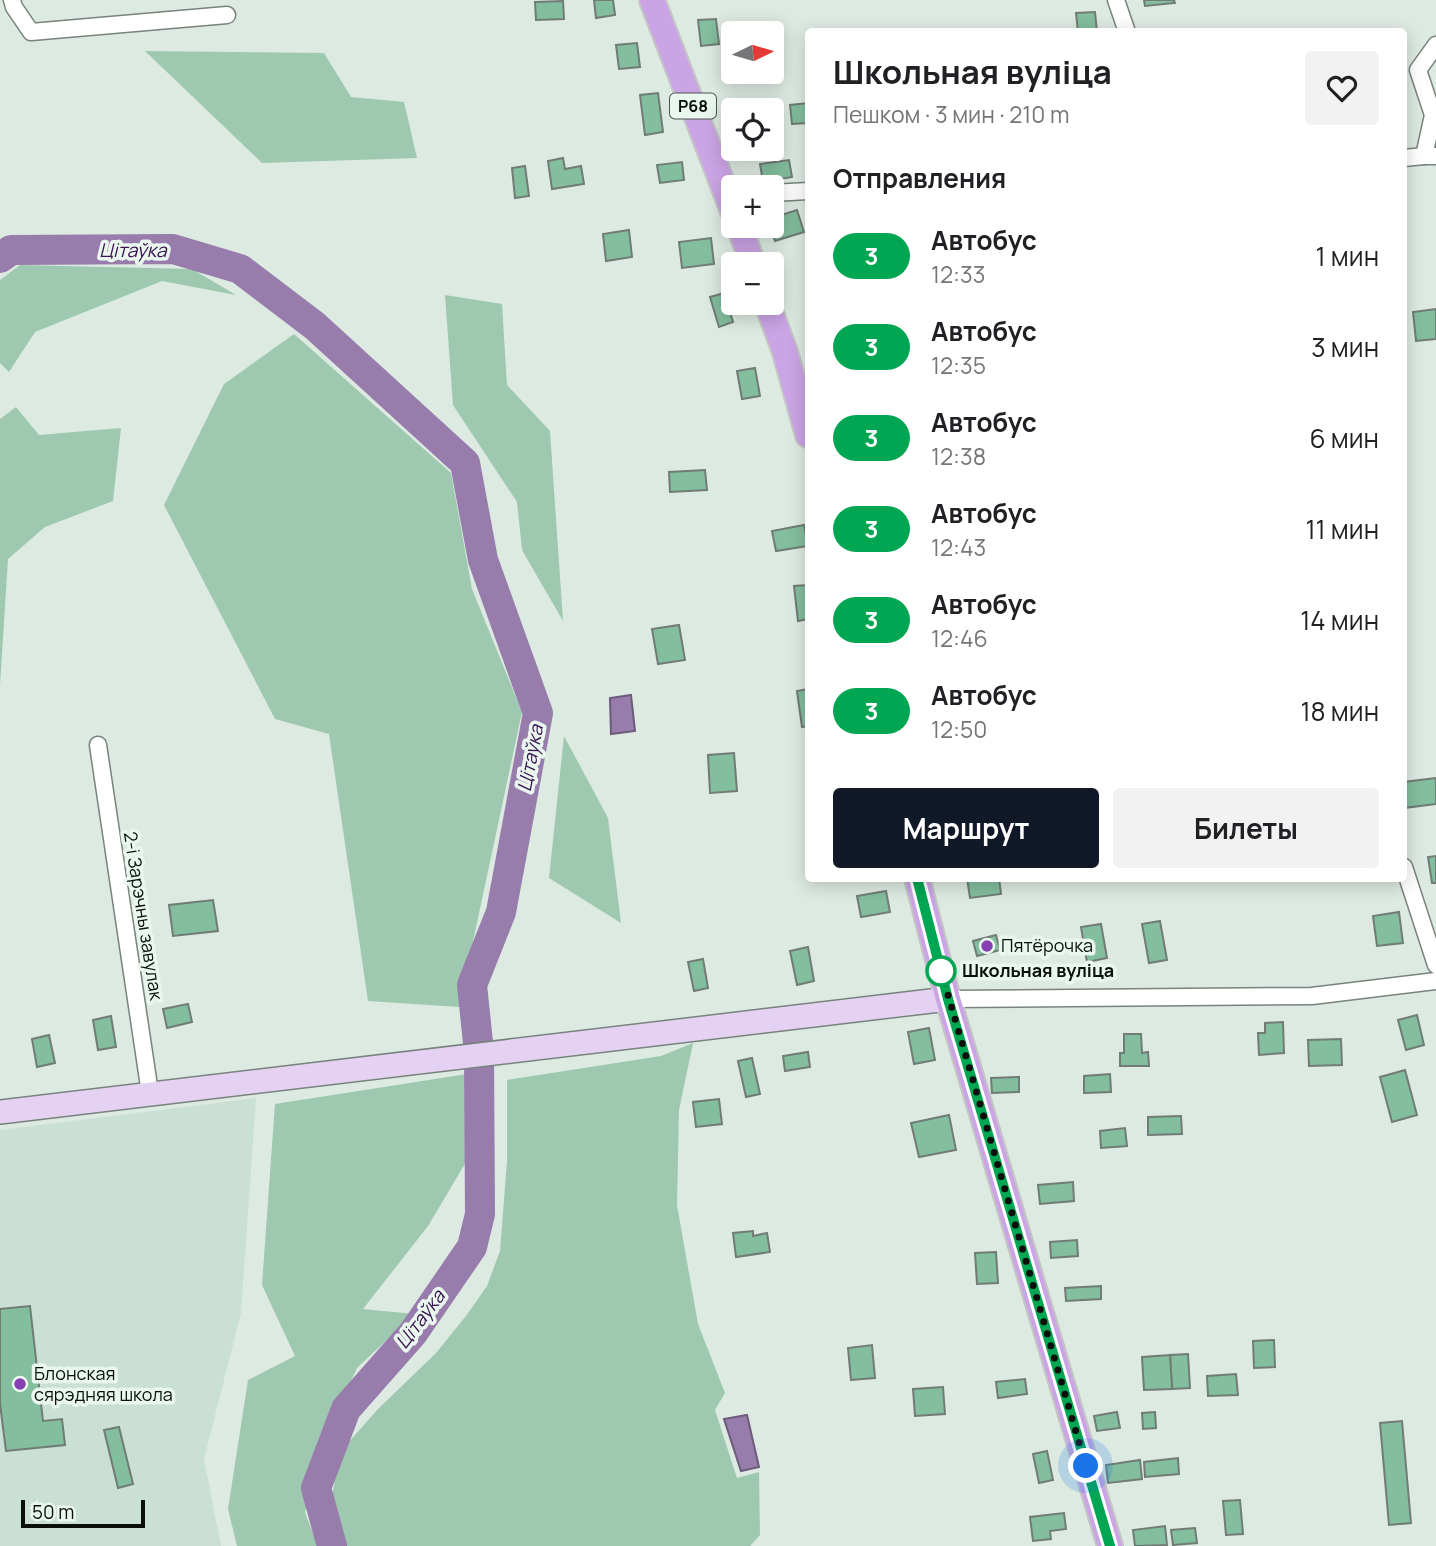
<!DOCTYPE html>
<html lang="ru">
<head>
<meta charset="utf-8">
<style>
	body { margin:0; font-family:Manrope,sans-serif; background:#f2f2f2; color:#202124; height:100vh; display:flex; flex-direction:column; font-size:26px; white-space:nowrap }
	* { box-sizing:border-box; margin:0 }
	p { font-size:23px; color:#757577 }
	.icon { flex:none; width:38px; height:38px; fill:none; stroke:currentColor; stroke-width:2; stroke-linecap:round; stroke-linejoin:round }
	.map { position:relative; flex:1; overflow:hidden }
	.side { position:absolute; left:805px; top:28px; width:602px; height:854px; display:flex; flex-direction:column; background:#fff; border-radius:7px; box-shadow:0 4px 18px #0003 }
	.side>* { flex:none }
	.badge { padding:0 14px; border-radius:23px; font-size:24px; line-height:46px }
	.needle { width:46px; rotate:85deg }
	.controls { position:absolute; left:721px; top:21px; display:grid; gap:14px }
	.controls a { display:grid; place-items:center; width:63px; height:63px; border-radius:7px; background:#fff; box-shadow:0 4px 18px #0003; font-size:35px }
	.scale { position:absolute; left:21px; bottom:18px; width:124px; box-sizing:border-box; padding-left:7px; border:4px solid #0a0f0c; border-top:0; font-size:19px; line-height:24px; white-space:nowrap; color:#0a0f0c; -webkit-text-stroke:5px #eaf7ef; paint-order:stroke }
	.you { position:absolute; width:35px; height:35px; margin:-18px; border:5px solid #fff; border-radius:50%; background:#1a73e8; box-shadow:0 0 0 10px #1a73e833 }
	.map>.badge { position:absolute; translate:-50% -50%; box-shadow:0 0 0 4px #fff }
	h2 { padding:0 28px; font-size:26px; line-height:63px }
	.round { display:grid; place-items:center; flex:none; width:74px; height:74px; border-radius:7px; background:#f2f2f2 }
	.summary { display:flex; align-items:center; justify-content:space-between; height:119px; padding:0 28px }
	h1 { font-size:33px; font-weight:700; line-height:52px }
	.cta { display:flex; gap:14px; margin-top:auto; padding:14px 28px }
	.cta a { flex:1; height:80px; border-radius:7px; background:#111827; color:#fff; font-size:28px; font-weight:700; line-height:80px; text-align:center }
	.cta a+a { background:#f2f2f2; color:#202124 }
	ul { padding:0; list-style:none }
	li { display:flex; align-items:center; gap:21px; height:91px; padding:0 28px }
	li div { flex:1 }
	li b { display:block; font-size:26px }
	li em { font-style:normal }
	li .badge { min-width:77px; font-weight:700; text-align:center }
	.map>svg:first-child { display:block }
	.built { fill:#cbe0d4 }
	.green { fill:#9ec8b0 }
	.water { fill:#977cac; stroke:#6d5b7c; stroke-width:2 }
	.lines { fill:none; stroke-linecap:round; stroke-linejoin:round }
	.river { stroke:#977cac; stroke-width:30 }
	.building { fill:#83be9e; stroke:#707c75; stroke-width:2 }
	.minor-casing { stroke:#77837c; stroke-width:19 }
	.secondary-casing { stroke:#77837c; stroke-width:26 }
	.primary-casing { stroke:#c4c5c5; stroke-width:28 }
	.minor { stroke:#fff; stroke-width:16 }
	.secondary { stroke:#e5d2f2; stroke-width:23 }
	.primary { stroke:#cba4e5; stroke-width:24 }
	.line-casing { stroke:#fff; stroke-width:16 }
	.line { stroke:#00a651; stroke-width:10 }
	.walk { stroke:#0a0f0c; stroke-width:7; stroke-dasharray:0 12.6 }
	.poi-dot { fill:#8740b3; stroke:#eaf7ef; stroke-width:2.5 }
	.stop-dot { fill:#fff; stroke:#00a651; stroke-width:3.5 }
	.labels { text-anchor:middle; stroke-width:7; stroke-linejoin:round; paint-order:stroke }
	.shield { fill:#eaf7ef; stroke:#4d5550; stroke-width:2 }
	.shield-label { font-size:16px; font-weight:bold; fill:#0a0f0c }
	.street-label { font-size:18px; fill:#0a0f0c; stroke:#eaf7ef }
	.poi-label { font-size:18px; fill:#0a0f0c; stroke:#eaf7ef; text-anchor:start }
	.stop-label { font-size:18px; font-weight:bold; fill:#0a0f0c; stroke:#eaf7ef; text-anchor:start }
	.water-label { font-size:19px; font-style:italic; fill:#3a1450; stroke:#eaf7ef }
</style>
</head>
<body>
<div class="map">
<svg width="1436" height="1546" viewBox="0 0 1436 1546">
	<rect width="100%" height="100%" fill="#ddeae2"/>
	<path class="built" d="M256,1098L241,1313L204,1459L221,1546H0V1130Z"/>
	<g class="green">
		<path d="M145,51L324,53L351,97L404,102L417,158L262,163Z"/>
		<path d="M20,265L192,269L236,295L162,281L35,332L9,372L0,363V280Z"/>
		<path d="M445,295L502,304L507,385L550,431L563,621L522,550L517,502L453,405Z"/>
		<path d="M294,334L451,473L472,589L522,712L459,1007L368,1001L329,734L275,719L164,505L224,384Z"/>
		<path d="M16,407L39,435L121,428L113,501L45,527L8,559L0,685V419Z"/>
		<path d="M564,736L608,818L621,923L549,878Z"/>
		<path d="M693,1043L679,1110L677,1205L698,1324L725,1393L715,1410L737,1478L759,1472L760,1535L750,1546H340L332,1496L340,1452L377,1410L436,1353L466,1316L487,1286L500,1251L507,1161V1080L661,1056Z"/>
		<path d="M467,1074L469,1157L428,1226L363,1309L414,1314L357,1368L321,1445L305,1513L318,1546H237L228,1509L248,1380L295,1356L262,1285L275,1104Z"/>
	</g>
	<g class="water">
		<path d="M631,695L635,731L611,734L610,698Z"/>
		<path d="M747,1415L759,1467L741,1471L724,1419Z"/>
	</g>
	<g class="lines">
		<path class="river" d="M0,258L11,250L173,249L240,269L315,326L465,463L483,560L538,713L501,912L472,985L479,1052L480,1214L472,1247L413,1333L346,1409L316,1488L332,1546"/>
	</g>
	<g class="building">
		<path d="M594,0H613L615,15L596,18Z"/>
		<path d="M1144,0H1174L1175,3L1145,6Z"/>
		<path d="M563,1L564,19L536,20L535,2Z"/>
		<path d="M1095,12L1097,32H1078L1076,13Z"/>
		<path d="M716,19L719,44L701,46L698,20Z"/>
		<path d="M637,43L640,67L619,69L616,45Z"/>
		<path d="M658,93L663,132L645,135L640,95Z"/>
		<path d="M808,103V123L792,124L790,105Z"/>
		<path d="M563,158L565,169L581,166L584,184L552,189L548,161Z"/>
		<path d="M789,160L792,177L763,182L760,164Z"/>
		<path d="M682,162L684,180L660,183L657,165Z"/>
		<path d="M525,166L529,196L515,198L512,168Z"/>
		<path d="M797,210L804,232L775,241L770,226L772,218Z"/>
		<path d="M629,230L632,257L606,261L603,234Z"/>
		<path d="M711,238L714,264L682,268L679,242Z"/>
		<path d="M724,293L733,322L719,327L710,297Z"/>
		<path d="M1436,309V339L1416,341L1413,312Z"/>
		<path d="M755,368L760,396L742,399L737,371Z"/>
		<path d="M705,470L707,490L670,492L669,472Z"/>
		<path d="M804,525L808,546L776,551L772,531Z"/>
		<path d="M808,585V619L798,621L794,586Z"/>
		<path d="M679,625L685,660L658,664L652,629Z"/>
		<path d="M808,689V726L802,727L797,691Z"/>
		<path d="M734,753L737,791L710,793L708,755Z"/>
		<path d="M1436,778V804L1404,808V782Z"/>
		<path d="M1436,856V883H1432L1428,857Z"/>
		<path d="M967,878H999L1001,894L970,898Z"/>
		<path d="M886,891L890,912L861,917L857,896Z"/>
		<path d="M213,900L218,931L173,936L169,905Z"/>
		<path d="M1399,912L1403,943L1377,946L1373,916Z"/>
		<path d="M1160,921L1167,960L1149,963L1142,924Z"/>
		<path d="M1101,924L1107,958L1087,962L1081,927Z"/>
		<path d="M996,935L1000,950L977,956L973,941Z"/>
		<path d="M808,947L814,981L797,985L790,951Z"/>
		<path d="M703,959L708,988L694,991L688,962Z"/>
		<path d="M188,1004L192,1022L167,1028L163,1009Z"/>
		<path d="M1417,1015L1424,1045L1406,1050L1398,1020Z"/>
		<path d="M111,1016L116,1047L98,1050L93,1020Z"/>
		<path d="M1283,1022L1284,1053L1259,1055L1258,1033H1265V1023Z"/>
		<path d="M929,1028L935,1060L914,1064L908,1032Z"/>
		<path d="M1124,1034H1141L1142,1053L1148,1052L1149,1066H1120V1053H1124Z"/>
		<path d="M49,1035L55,1063L37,1067L32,1039Z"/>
		<path d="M1341,1039L1342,1065L1309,1066L1308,1040Z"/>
		<path d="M808,1052L810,1067L785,1071L783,1056Z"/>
		<path d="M752,1058L760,1094L746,1097L738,1061Z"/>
		<path d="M1405,1070L1417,1115L1392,1122L1380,1077Z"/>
		<path d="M1110,1074L1111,1092L1084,1093V1076Z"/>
		<path d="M1019,1077V1092L992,1093L991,1078Z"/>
		<path d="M719,1099L722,1124L696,1127L693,1102Z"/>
		<path d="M949,1115L956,1150L919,1157L911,1123Z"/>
		<path d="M1181,1116L1182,1134L1148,1135V1117Z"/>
		<path d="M1125,1128L1127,1146L1101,1148L1100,1131Z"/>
		<path d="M1073,1182L1074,1201L1040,1204L1038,1185Z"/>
		<path d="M753,1231V1236L767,1233L770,1252L736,1257L733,1233Z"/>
		<path d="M1077,1240L1078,1256L1051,1258L1050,1242Z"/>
		<path d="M996,1252L998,1283L977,1284L975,1253Z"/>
		<path d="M1101,1286V1299L1066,1301L1065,1288Z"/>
		<path d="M30,1306L43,1421L62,1419L65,1445L6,1451L0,1404V1309Z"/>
		<path d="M1274,1340L1275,1367L1254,1368L1253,1341Z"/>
		<path d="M872,1345L875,1378L851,1380L848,1348Z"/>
		<path d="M1188,1354L1190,1388L1172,1389L1170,1355Z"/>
		<path d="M1170,1355L1172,1389L1144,1390L1142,1357Z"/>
		<path d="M1236,1374L1238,1395L1208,1396L1207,1376Z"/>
		<path d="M1025,1379L1027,1394L998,1398L996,1382Z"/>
		<path d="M943,1387L945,1414L915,1416L913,1389Z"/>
		<path d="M1117,1412L1120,1428L1097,1431L1094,1416Z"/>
		<path d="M1155,1412L1156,1428L1143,1429L1142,1413Z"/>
		<path d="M1402,1421L1411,1523L1389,1525L1380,1423Z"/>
		<path d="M119,1427L133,1484L118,1488L104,1430Z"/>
		<path d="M1047,1451L1053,1480L1039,1483L1033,1454Z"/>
		<path d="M1178,1458L1179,1474L1145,1477L1144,1462Z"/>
		<path d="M1140,1460L1142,1479L1108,1483L1106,1465Z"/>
		<path d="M1240,1500L1243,1534L1226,1535L1223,1501Z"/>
		<path d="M1064,1513L1066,1529L1050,1531L1051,1539L1033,1541L1030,1517Z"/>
		<path d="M1165,1526L1167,1545L1135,1546L1133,1530Z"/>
		<path d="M1195,1528L1197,1543L1173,1545L1171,1530Z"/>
	</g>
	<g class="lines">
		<g class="minor-casing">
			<g id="minor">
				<path d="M12,0L14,7L31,32L227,15"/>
				<path d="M1116,0L1127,32"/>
				<path d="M1436,45L1418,70L1433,115L1424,156H1436"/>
				<path d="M1404,158L1424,156"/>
				<path d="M772,193L808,191"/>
				<path d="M98,745L150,1093"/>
				<path d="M1404,867L1436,965"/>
				<path d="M948,999L1312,996L1436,981"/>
			</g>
		</g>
		<g class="secondary-casing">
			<path id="secondary" d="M0,1112L948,999"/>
		</g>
		<g class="primary-casing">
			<g id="primary">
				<path d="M652,0L733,211"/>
				<path d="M739,226L753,264"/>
				<path d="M767,303L785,352L808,435"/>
				<path d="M917,878L948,999L1110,1546"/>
			</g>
		</g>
		<use href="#minor" class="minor"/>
		<use href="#secondary" class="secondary"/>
		<use href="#primary" class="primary"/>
	</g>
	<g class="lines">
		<g class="line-casing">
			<path id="line" d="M917,878L948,999L1110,1546"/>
		</g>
		<use href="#line" class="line"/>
		<path class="walk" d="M941,971L1086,1466"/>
	</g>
	<g class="poi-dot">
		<circle cx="987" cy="946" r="7"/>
		<circle cx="20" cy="1384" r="7"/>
	</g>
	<circle class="stop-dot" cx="941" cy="971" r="14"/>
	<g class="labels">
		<rect class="shield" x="670" y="93.5" width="46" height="25" rx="5"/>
		<g class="shield-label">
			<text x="693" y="112">Р68</text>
		</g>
		<g class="street-label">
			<text transform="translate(143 916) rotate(81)" y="6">2-і Зарэчны завулак</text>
		</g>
		<g class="poi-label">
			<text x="1001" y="952">Пятёрочка</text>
			<text x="34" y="1380">Блонская<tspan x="34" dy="21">сярэдняя школа</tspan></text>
		</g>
		<g class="stop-label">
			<text x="962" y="977">Школьная вуліца</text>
		</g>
		<g class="water-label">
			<text x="133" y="257">Цітаўка</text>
			<text transform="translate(530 758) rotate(-79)" y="7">Цітаўка</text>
			<text transform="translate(420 1319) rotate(-53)" y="7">Цітаўка</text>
		</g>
	</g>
</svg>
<div class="controls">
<a><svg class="needle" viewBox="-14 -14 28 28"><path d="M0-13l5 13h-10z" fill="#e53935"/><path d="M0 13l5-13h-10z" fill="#757577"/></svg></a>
<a><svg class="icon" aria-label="locate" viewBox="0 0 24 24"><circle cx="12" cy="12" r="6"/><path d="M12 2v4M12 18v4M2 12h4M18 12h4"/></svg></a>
<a>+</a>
<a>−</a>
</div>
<div class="scale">50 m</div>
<div class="you" style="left:1086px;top:1466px"></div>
<section class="side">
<div class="summary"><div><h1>Школьная вуліца</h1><p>Пешком · 3 мин · 210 m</p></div><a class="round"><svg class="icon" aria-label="heart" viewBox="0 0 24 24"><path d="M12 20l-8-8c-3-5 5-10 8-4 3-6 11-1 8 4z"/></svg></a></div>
<h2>Отправления</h2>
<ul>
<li><span class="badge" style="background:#00a651;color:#fff">3</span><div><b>Автобус</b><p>12:33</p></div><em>1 мин</em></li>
<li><span class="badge" style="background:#00a651;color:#fff">3</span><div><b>Автобус</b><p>12:35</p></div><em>3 мин</em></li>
<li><span class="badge" style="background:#00a651;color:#fff">3</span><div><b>Автобус</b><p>12:38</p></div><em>6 мин</em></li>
<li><span class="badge" style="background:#00a651;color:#fff">3</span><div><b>Автобус</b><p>12:43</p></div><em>11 мин</em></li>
<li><span class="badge" style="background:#00a651;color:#fff">3</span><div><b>Автобус</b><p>12:46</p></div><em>14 мин</em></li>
<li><span class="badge" style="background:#00a651;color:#fff">3</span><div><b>Автобус</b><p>12:50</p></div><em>18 мин</em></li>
</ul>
<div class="cta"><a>Маршрут</a><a>Билеты</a></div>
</section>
</div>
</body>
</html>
